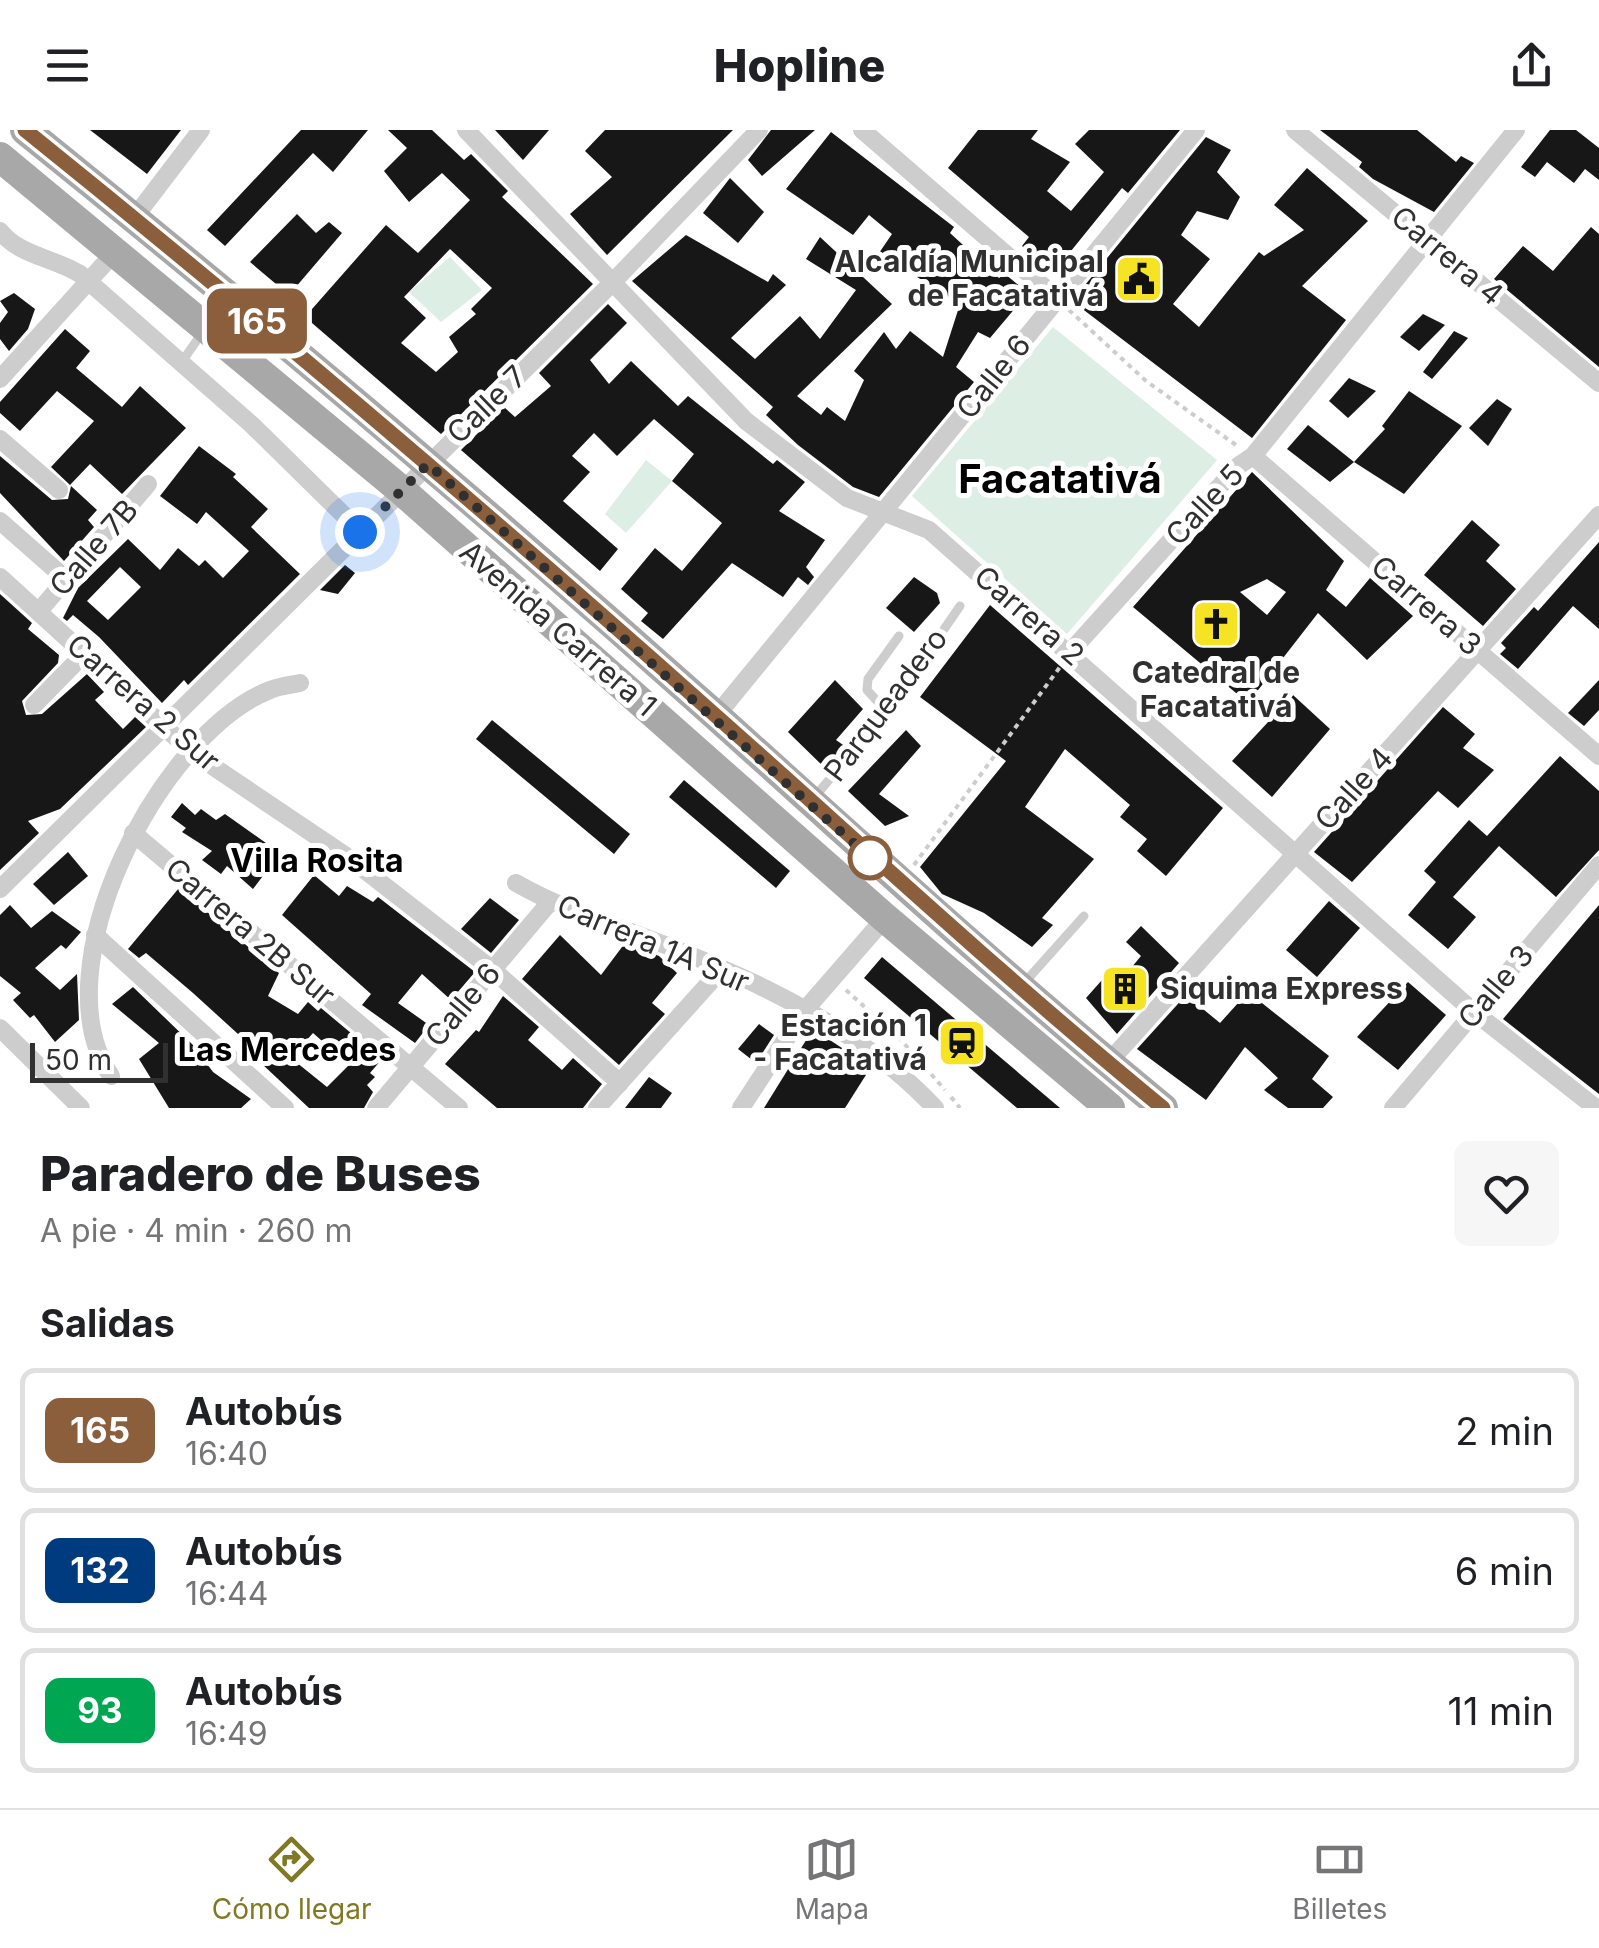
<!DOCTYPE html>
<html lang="es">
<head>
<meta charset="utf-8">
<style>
	body { margin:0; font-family:Inter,sans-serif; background:#f6f6f6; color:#202124; height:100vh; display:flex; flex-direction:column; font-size:38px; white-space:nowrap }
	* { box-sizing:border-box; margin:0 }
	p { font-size:32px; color:#757577 }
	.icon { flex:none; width:55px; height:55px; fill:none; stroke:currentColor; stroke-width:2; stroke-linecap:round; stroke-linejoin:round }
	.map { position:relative; height:978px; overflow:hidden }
	.drawer { display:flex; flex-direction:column; background:#fff; flex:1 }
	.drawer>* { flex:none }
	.badge { padding:0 20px; border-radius:15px; font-size:35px; line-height:65px }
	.scale { position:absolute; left:30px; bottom:25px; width:138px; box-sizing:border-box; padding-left:10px; border:5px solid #303030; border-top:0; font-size:28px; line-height:35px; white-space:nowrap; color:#303030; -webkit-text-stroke:8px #fff; paint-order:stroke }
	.you { position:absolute; width:50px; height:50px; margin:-25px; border:8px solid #fff; border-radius:50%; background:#1a73e8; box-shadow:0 0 0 15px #1a73e833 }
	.map>.badge { position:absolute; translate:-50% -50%; box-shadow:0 0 0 5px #fff }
	h2 { padding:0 40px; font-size:38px; line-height:90px }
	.round { display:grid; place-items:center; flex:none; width:105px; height:105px; border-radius:15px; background:#f6f6f6 }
	.summary { display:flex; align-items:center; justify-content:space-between; height:170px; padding:0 40px }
	h1 { font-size:48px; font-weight:800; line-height:75px }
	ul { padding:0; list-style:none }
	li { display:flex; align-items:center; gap:30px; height:125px; margin:0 20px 15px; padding:0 20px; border:5px solid #e0e0e0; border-radius:15px }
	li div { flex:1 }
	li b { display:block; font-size:38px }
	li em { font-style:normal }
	li .badge { min-width:110px; font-weight:700; text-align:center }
	header { display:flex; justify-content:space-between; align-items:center; height:130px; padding:0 40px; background:#fff; font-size:45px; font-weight:800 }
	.tab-bar { display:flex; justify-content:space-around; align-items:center; height:140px; border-top:2px solid #e0e0e0; background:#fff; font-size:28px; color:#757577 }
	.tab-bar a { display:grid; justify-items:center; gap:5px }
	.tab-bar .selected { color:#807924 }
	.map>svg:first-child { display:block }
	.green { fill:#ddeee5 }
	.building { fill:#171717; fill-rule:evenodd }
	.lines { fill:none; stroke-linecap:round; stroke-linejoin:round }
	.path { stroke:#cdcdcd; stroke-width:4; stroke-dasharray:5 5; stroke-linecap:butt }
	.service { stroke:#cdcdcd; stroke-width:9 }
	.minor { stroke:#cdcdcd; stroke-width:18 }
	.primary { stroke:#a8a8a8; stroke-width:30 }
	.line-casing { stroke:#fff; stroke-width:22 }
	.line { stroke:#8b5e3c; stroke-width:15 }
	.walk { stroke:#303030; stroke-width:10; stroke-dasharray:0 18 }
	.stop-dot { fill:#fff; stroke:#8b5e3c; stroke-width:5 }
	.labels { text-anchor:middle; stroke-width:10; stroke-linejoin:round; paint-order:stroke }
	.street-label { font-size:30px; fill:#303030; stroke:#fff }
	.poi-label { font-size:30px; font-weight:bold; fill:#303030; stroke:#fff; text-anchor:end }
	.neighbourhood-label { font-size:32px; font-weight:bold; fill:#000; stroke:#fff }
	.district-label { font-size:40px; font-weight:bold; fill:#000; stroke:#fff }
</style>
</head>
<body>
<header><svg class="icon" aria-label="menu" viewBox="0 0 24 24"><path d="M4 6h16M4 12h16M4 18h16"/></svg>Hopline<svg class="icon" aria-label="share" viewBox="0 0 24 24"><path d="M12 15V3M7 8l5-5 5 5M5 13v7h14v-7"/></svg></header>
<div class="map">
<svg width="1599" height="978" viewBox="0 0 1599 978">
	<rect width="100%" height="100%" fill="#fff"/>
	<g class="green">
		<path d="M450,127L482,160L441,192L409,162Z"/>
		<path d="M1053,197L1217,330L1067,504L912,366Z"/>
		<path d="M646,330L672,351L626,403L605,384Z"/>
	</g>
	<g class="building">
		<path d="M90,0H181L147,44Z"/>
		<path d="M301,0H368L333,42L313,23L225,116L207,100Z"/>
		<path d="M388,0H432L464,30L471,24L508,61L502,67L593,154L441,304L305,187L386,95L418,123L470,70L442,43L409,72L384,41L407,18ZM450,119L492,158L471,179L476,184L449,207L458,222L436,242L401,213L426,188L404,167Z"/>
		<path d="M495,0H549L523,30Z"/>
		<path d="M605,0H733L607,125L570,84L612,47L585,21Z"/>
		<path d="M771,0H815L762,46L748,30Z"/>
		<path d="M978,0H1038L1031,9L1070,32L1047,61L1071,81L1104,42L1075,14L1089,0H1180L1128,63L1122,58L1054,142L1022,116L1029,107L948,38Z"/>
		<path d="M1320,0H1417L1456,32L1461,26L1474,33L1434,82L1373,49L1359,37L1362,32Z"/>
		<path d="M1550,0H1576L1599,18V50L1585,39L1574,53L1547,32L1535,47L1521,37Z"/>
		<path d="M831,2L954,97L950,103L999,148L1005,144L1028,163L990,208L978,202L956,237L974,252L879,367L853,357L798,315L766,285L773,277L632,151L686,105L768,152L773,144L786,155L731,208L755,229L800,186L820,209L856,160L806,129L820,107L892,174L797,266L821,285L827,277L845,291L864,250L854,241L884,202L896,219L910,201L943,227L960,174L879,123L892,104L869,85L853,105L786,59Z"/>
		<path d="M1206,7L1231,20L1217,42L1240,67L1228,90L1197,81L1181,105L1210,129L1173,174L1199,197L1259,122L1264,126L1304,100L1274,75L1307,38L1368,91L1302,156L1346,190L1252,308L1072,171Z"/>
		<path d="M730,48L764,82L738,113L703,83Z"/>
		<path d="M297,84L316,103L329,92L342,103L289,165L250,132Z"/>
		<path d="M1591,97L1599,104V237L1494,149L1523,116L1553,141Z"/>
		<path d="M14,163L35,179L28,199L9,221L0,209V193L8,182L0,171Z"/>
		<path d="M608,174L627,193L590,230L609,254L631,231L678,276L688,266L773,334L777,330L805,352L779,381L825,410L806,437L814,447L808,455L798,447L783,467L732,433L663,509L641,491L648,483L621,459L655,418L682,441L722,393L672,351L694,324L654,289L617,326L594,303L572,326L590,342L563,371L618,419L600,441L461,320L504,277L515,287L551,256L539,243Z"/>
		<path d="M1423,184L1445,195L1419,221L1400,207Z"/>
		<path d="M65,199L90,221L76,238L122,277L140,256L186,298L122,364L90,334L70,355L51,337L94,291L57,261L20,301L0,283V272Z"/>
		<path d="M1454,201L1468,208L1432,249L1423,242Z"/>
		<path d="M1349,248L1376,261L1348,288L1329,271Z"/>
		<path d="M1409,261L1462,296L1404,364L1354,332L1385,299L1382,296Z"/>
		<path d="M1497,269L1512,279L1488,316L1469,298Z"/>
		<path d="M1308,295L1354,332L1330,352L1287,319Z"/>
		<path d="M199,316L236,344L233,347L268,379L251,397L300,444L188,555L184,550L162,573L99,507L73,485L67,491L63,488L78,458L128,409L160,440L178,418L199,436L205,430L223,448L249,421L206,382L197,394L160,366ZM120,437L141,457L108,490L87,471Z"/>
		<path d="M0,326L52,370L68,369L71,356L97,380L88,390L94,397L64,431L0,363Z"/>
		<path d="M1252,342L1344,431L1326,460L1346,477L1370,448L1413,486L1367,530L1318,483L1248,573L1133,477ZM1267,449L1286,462L1267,485L1240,462Z"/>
		<path d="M1472,390L1500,415L1486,431L1516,459L1483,496L1424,445Z"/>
		<path d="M1599,412V499L1573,476L1518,539L1500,524L1506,518L1501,513L1534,477L1538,481Z"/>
		<path d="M345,435L355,443L338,464L320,460Z"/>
		<path d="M914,447L937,463L940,473L914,502L886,478Z"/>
		<path d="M0,464L32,493L28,499L59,525L58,533L22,571L26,585L42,584L87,544L104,562L95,570L123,599L135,587L146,597L60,679L28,691L39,703L0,740Z"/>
		<path d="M990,475L1223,678L1166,746L1137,721L1147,709L1120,687L1130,675L1065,619L1025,677L1094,729L1042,788L1053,795L1032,817L984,783L942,764L920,737L1006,631L920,567Z"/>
		<path d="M835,550L863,579L836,610L846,617L827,640L788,602Z"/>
		<path d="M1599,550V580L1584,596L1568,583Z"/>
		<path d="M1293,565L1330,599L1272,667L1232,631Z"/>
		<path d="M1443,577L1475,604L1463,618L1494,640L1458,678L1438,661L1352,752L1314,722Z"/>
		<path d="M492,590L630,704L614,724L476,609Z"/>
		<path d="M906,600L921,616L879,664L909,686L885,696L848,661Z"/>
		<path d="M1560,626L1599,661V720L1556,767L1499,716L1453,767L1476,787L1448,819L1408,785L1436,752L1424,741L1469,690L1487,706Z"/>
		<path d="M684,650L790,741L776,758L669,667Z"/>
		<path d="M182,673L195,685L201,679L216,690L225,684L280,723L253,759L227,736L221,744L202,730L212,721L182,702L186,698L171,687Z"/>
		<path d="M68,722L88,746L54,775L33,754Z"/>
		<path d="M314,745L339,766L347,756L373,772L378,767L475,842L451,870L422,844L398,873L429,895L415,913L362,875L371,864L282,785Z"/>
		<path d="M179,758L279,843L268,866L298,884L308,872L318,881L321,878L382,929L370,943L375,947L367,955L373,962L364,978H309L262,934L249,914L193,863L146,823L139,828L128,819ZM313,903L349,935L327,957L291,928Z"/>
		<path d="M490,768L519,790L491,823L461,799Z"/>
		<path d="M1329,771L1360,798L1317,847L1286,820Z"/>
		<path d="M10,775L31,798L52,781L81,802L66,819L61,815L35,838L60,860L77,844L79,890L55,912L34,885L30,888L13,870L21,863L0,846V785Z"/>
		<path d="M1599,775V964L1503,889Z"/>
		<path d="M1141,796L1179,833L1117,904L1086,868L1110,841L1121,850L1141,826L1126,812Z"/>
		<path d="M560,805L601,845L625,813L659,826L677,843L652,873L665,884L619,935L522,849Z"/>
		<path d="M882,827L1060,978H1017L864,848Z"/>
		<path d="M1408,852L1446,885L1398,940L1357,907Z"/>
		<path d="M133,857L193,915L213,942L251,969L241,978H169L139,929L159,913L112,874Z"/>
		<path d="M1248,862L1329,926L1312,949L1333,967L1323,978H1288L1264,960L1278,948L1245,917L1206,970L1137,919L1186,865L1220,893Z"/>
		<path d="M503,866L539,897L528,910L562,940L573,928L602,954L583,978H497L445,934L476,900L479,902Z"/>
		<path d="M759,894L774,905L756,933L738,919Z"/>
		<path d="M813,899L871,937L845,978H764Z"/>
		<path d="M649,947L672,963L661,978H625Z"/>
	</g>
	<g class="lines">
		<g class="path">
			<path d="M1069,180L1146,251L1236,315"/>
			<path d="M914,735L1060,537"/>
			<path d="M846,860L901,910L945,960"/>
			<path d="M951,967L960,978"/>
		</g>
		<g class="service">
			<path d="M181,233L202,203"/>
			<path d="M887,582L867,560L868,549L899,506"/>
			<path d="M813,669L894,572L960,476"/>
			<path d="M1025,852L1084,786"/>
		</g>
		<g class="minor">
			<path d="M466,0L746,291L847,368L929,400L1474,882L1596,978"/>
			<path d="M862,0L1058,169"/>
			<path d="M1295,0L1599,253"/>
			<path d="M134,88L201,0"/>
			<path d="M0,101C20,126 52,127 80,144L251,294L360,401"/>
			<path d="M0,249L115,122"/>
			<path d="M0,309L59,360"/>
			<path d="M1253,326L1599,626"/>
			<path d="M0,391L67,450"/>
			<path d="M0,447L193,623L349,728L493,840L620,953"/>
			<path d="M39,481L148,354"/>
			<path d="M1071,521L1238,336L1253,326L1516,0"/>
			<path d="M34,575L85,523"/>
			<path d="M716,586L1196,0"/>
			<path d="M133,703L459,978"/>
			<path d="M516,753C565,781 618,796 670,817C765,854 865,903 935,978"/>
			<path d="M0,759L611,154L759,0"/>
			<path d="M95,805L285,978"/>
			<path d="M0,898L81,978"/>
			<path d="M1108,933L1599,385"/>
			<path d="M111,946C38,839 160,603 270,560C279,556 291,555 300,553"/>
			<path d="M376,978L550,772"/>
			<path d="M597,978L721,840"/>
			<path d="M741,978L805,880L885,788"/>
			<path d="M1393,978L1599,735"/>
		</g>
		<g class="primary">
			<path d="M25,0C260,189 490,384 715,585C863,718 1009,852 1163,978"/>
			<path d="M0,27L401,360L885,788L1110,978"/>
		</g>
	</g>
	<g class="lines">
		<g class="line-casing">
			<path id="line" d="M25,0C260,189 490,385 715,585C864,717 1009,852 1163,978"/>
		</g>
		<use href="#line" class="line"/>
		<path class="walk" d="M360,402L428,334L877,734L870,728"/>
	</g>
	<defs>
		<g id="civic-square" transform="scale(2.5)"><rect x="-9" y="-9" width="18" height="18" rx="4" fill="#f6e424" stroke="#fff"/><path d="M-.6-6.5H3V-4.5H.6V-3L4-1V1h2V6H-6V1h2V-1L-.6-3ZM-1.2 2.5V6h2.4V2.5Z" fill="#111"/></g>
		<g id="church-square" transform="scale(2.5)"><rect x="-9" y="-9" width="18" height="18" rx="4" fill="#f6e424" stroke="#fff"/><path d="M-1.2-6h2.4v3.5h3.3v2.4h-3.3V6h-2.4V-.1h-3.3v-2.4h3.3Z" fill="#111"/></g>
		<g id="building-square" transform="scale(2.5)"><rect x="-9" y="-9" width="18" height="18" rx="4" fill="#f6e424" stroke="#fff"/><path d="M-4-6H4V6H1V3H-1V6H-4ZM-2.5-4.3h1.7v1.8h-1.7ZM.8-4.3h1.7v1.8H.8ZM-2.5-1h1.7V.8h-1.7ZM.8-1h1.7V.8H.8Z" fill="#111"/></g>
		<g id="station-square" transform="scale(2.5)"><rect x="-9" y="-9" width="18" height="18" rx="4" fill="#f6e424" stroke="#fff"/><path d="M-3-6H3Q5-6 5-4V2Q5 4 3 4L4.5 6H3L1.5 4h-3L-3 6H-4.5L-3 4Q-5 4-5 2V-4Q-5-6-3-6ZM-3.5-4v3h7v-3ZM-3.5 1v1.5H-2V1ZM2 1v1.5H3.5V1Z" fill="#111"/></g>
	</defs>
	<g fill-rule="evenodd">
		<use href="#civic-square" x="1139" y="149"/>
		<use href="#church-square" x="1216" y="494"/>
		<use href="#building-square" x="1125" y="859"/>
		<use href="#station-square" x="962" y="913"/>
	</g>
	<circle class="stop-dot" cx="870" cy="728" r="20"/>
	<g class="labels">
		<g class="street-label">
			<text transform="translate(1447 126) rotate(40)" y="10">Carrera 4</text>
			<text transform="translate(994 247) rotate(-51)" y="10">Calle 6</text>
			<text transform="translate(487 275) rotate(-44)" y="10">Calle 7</text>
			<text transform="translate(1205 375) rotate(-47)" y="10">Calle 5</text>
			<text transform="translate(94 418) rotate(-49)" y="10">Calle 7B</text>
			<text transform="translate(1426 476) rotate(41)" y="10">Carrera 3</text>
			<text transform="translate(1029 486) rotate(41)" y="10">Carrera 2</text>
			<text transform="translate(558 499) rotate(41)" y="10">Avenida Carrera 1</text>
			<text transform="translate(143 573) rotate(41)" y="10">Carrera 2 Sur</text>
			<text transform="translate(886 575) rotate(-53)" y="10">Parqueadero</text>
			<text transform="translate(1354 659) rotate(-48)" y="10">Calle 4</text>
			<text transform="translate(250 802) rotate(40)" y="10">Carrera 2B Sur</text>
			<text transform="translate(653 814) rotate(23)" y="10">Carrera 1A Sur</text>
			<text transform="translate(1496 857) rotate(-50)" y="10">Calle 3</text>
			<text transform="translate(463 875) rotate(-50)" y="10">Calle 6</text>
		</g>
		<g class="poi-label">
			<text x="1104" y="142">Alcaldía Municipal<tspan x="1104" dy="34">de Facatativá</tspan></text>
			<text x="1216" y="553" text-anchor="middle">Catedral de<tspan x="1216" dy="34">Facatativá</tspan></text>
			<text x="1160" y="869" text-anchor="start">Siquima Express</text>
			<text x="927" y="906">Estación 1<tspan x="927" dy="34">- Facatativá</tspan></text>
		</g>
		<g class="neighbourhood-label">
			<text x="317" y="742">Villa Rosita</text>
			<text x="287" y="931">Las Mercedes</text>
		</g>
		<g class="district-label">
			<text x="1060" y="363">Facatativá</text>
		</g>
	</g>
</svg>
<div class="scale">50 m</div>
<div class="you" style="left:360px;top:402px"></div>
<b class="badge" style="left:257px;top:191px;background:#8b5e3c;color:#fff">165</b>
</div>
<section class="drawer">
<div class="summary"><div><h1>Paradero de Buses</h1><p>A pie · 4 min · 260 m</p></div><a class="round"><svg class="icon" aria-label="heart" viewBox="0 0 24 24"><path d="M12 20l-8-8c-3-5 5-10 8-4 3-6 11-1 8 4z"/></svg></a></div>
<h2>Salidas</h2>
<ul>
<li><span class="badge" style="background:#8b5e3c;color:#fff">165</span><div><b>Autobús</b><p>16:40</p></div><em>2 min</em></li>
<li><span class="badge" style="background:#003b80;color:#fff">132</span><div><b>Autobús</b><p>16:44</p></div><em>6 min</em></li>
<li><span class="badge" style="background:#00a651;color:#fff">93</span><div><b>Autobús</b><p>16:49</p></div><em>11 min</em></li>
</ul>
</section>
<nav class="tab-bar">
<a class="selected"><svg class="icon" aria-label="directions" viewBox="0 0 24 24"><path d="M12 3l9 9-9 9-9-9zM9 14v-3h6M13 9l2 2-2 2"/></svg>Cómo llegar</a>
<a><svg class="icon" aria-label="map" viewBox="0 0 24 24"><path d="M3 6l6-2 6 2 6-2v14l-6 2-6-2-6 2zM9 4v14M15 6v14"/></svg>Mapa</a>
<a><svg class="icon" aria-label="tickets" viewBox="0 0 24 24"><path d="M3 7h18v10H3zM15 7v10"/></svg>Billetes</a>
</nav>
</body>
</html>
